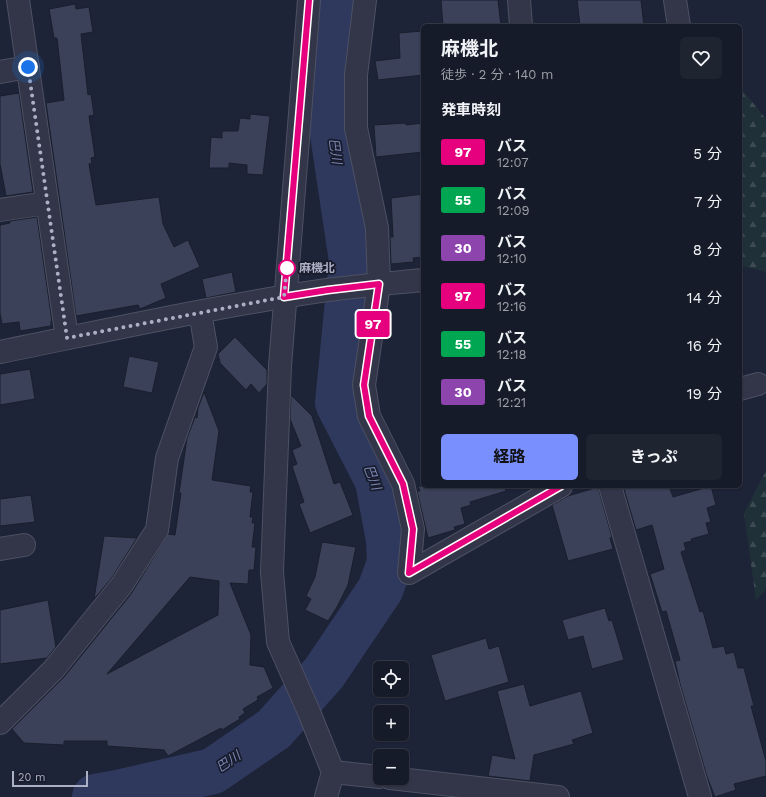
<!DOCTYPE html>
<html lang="ja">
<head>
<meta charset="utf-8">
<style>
	body { margin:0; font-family:"Work Sans","Noto Sans JP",sans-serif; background:#1f2431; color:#f1f3f6; height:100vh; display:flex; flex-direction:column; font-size:15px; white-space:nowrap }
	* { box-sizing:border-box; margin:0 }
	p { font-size:13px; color:#9ea1a8 }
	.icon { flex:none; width:22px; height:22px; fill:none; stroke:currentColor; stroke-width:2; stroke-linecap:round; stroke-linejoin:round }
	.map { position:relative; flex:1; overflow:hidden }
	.panel { position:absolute; left:421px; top:24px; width:321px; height:464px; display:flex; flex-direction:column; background:#161b29; border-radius:6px; box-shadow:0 1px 3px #0004,0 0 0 1px #353946 }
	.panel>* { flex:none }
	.badge { padding:0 8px; border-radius:3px; font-size:14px; line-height:26px }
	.tools { position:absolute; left:373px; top:661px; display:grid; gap:8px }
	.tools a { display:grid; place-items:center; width:36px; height:36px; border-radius:6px; background:#161b29; box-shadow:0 1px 3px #0004,0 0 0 1px #353946; font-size:20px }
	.scale { position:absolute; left:12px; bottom:10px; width:76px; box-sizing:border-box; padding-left:4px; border:2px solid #acb0c5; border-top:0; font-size:11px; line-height:14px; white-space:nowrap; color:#acb0c5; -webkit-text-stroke:3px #181c2c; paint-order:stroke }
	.you { position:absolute; width:20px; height:20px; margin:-10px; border:3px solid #fff; border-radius:50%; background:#1a73e8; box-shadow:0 0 0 6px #1a73e833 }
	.map>.badge { position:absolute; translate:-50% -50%; box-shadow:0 0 0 2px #fff }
	h2 { padding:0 20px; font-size:15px; line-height:36px }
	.round { display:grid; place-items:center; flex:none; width:42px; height:42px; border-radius:6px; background:#1f2431 }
	.head { display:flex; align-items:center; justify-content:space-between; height:68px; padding:0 20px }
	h1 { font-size:19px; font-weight:700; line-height:30px }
	.primary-button { display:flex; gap:8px; margin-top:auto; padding:8px 20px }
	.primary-button a { flex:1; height:46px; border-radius:6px; background:#798ffd; color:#111; font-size:16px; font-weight:700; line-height:46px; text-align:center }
	.primary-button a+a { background:#1f2431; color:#f1f3f6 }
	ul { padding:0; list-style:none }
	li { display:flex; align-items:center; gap:12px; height:48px; padding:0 20px }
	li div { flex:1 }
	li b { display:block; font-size:15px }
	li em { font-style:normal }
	li .badge { min-width:44px; font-weight:700; text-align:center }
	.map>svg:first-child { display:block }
	.forest { fill:url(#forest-firs) }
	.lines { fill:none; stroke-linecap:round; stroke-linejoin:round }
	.river { stroke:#2f395e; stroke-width:46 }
	.building { fill:#3a4158; stroke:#1a1e2e; fill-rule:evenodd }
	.street-casing { stroke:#4d5163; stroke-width:24 }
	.street { stroke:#323648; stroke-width:22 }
	.line-casing { stroke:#fff; stroke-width:9 }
	.line { stroke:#e6007e; stroke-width:6 }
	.walk { stroke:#acb0c5; stroke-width:4; stroke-dasharray:0 7.2 }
	.stop-dot { fill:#fff; stroke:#e6007e; stroke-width:2 }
	.labels { text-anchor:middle; stroke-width:3.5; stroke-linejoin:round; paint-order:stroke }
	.stop-label { font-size:12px; font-weight:bold; fill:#acb0c5; stroke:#181c2c; text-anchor:start }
	.water-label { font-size:13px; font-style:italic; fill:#7a86b3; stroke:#181c2c }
</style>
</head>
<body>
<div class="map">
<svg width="766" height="797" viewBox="0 0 766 797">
	<defs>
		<pattern id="forest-firs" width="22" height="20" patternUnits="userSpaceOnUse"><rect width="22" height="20" fill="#203038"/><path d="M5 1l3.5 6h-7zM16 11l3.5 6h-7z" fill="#3e4b53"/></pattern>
	</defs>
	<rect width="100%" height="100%" fill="#1e2437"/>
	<g class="forest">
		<path d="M740,87L766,119V272L741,266L740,263Z"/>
		<path d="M766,471V589L756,600L744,513Z"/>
	</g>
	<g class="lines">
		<path class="river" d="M95,797L118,793L213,771L274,729L324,673L380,590L390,563L389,540L378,481L338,403L352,261L330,114L341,0"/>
	</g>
	<g class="building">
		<path d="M441,0H498L501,26H443Z"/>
		<path d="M577,0H641L644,26H580Z"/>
		<path d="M75,4L76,9L89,7L93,32L81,34L88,95L91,94L94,115L89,116L95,157L91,158L92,163L89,164L96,205L159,197L163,224L174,247L188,240L200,267L161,284L166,298L140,309L138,305L76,316L46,103L64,100L57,38H54L49,9Z"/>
		<path d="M423,31V75L378,80L375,61L400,58L399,33Z"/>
		<path d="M19,93L33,192L6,196L0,164V96Z"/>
		<path d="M250,114L270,116L263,175L247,174V165L229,163V168H209L211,137L222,138V131H238L240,118L250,119Z"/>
		<path d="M406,123V125L423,123V152L376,157L374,125Z"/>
		<path d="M423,194V257L413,258L414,262L391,264L390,237H393L391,198Z"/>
		<path d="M37,217L52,321H51V326L20,331L19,322L2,324L0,313V225L10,223V221Z"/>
		<path d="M232,272L236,292L206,298L202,279Z"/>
		<path d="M235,337L267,370V384L259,393L251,384L246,390L220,363L218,354Z"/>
		<path d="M129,356L159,362L152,393L123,387Z"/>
		<path d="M30,369L35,399L0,405V374Z"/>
		<path d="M204,392L219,431L212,480L251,486L250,492H253L250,517H253L252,523H255L252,547H256L254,570H249L248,584L230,583L251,635L250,665L264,667L273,688L257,697L258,700L243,709L245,713L239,717L240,719L222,730L221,728L168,756L164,750L107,746V741H64V745L24,743L12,729L64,677L131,594L168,534L175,535L181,493H179L187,438L195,417L197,418L198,408ZM190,577L219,581L218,615L107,674Z"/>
		<path d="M291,395L312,416L334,484L340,482L353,515L310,533L299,504L304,502L292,466L297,464L292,450L301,446L290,419Z"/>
		<path d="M418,486H505L506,491L470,502L471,505L461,508L465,524L454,527L455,530L428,538L417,491H420Z"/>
		<path d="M623,486H669L673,497L711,486L716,505L707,508L711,522L706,523L709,534L691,539L692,541L684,543L686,550L681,552L700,612L703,611L713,648L724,646L726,654L734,652L738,668H744L754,706H751L766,761V776L734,784L736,790L715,797L707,777L680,684L675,661L680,660L666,611L662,612L650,574L664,569L652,525L636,530Z"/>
		<path d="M598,487L612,537L610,538L613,549L568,561L552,505L568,496Z"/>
		<path d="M31,495L35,522L0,526V499Z"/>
		<path d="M104,536L137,538L111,579L94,599Z"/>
		<path d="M322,542L356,547L348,585L337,607L328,621L305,610L311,599L306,596L315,577Z"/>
		<path d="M48,600L56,647L47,658L0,664V610Z"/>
		<path d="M605,608L609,621L612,620L624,660L592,669L583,636L568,640L562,620Z"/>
		<path d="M486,638L489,649L499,646L509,682L445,701L431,655Z"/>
		<path d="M524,684L530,706L581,691L593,733L572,740L574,744L534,755L530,781L488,776L492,755L515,759L497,691Z"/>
	</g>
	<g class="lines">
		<g class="street-casing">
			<g id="street">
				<path d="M18,0L67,338"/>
				<path d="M309,0L280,366L272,572L278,642L309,712L333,772L326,797"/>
				<path d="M365,0L356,75V128L377,228L379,284L364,385L369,416L403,484L413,529L409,573L561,486"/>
				<path d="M519,0L521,26"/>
				<path d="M675,0L679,26"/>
				<path d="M0,72L28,67"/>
				<path d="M0,210L47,203"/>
				<path d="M0,352C109,330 217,306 327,290C359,286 391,283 423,280"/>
				<path d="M740,389L758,384"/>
				<path d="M610,486L700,797"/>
				<path d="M0,549L24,545"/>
				<path d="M0,723L54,669L121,586L157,530L167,458L206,347L200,312"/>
				<path d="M333,772L380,777"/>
				<path d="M390,778L558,797"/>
			</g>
		</g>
		<use href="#street" class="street"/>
	</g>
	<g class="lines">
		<g class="line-casing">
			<path id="line" d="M309,0L284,297L328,290L379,284L364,385L369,416L403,484L413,529L409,573L561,486"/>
		</g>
		<use href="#line" class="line"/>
		<path class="walk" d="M28,67L67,338L284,297L287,266V268"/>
	</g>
	<circle class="stop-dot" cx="287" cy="268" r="8"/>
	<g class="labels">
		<g class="stop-label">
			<text x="299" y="272">麻機北</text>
		</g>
		<g class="water-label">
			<text transform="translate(336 151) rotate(82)" y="5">巴川</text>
			<text transform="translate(373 477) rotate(69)" y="5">巴川</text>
			<text transform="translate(228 761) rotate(-34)" y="5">巴川</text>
		</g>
	</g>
</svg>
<div class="tools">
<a><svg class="icon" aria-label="locate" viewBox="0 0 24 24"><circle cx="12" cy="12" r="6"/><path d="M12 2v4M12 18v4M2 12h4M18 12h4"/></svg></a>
<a>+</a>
<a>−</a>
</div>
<div class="scale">20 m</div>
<div class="you" style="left:28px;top:67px"></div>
<b class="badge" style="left:373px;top:324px;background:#e6007e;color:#fff">97</b>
<section class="panel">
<div class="head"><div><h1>麻機北</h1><p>徒歩 · 2 分 · 140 m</p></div><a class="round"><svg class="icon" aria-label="heart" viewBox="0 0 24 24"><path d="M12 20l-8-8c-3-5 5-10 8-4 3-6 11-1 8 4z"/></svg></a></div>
<h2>発車時刻</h2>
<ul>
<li><span class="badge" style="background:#e6007e;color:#fff">97</span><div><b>バス</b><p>12:07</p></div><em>5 分</em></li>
<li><span class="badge" style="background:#00a651;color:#fff">55</span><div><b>バス</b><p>12:09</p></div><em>7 分</em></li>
<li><span class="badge" style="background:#8e44ad;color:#fff">30</span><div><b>バス</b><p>12:10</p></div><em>8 分</em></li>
<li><span class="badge" style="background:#e6007e;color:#fff">97</span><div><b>バス</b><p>12:16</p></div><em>14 分</em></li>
<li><span class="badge" style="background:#00a651;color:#fff">55</span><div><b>バス</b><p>12:18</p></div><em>16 分</em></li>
<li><span class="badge" style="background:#8e44ad;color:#fff">30</span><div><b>バス</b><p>12:21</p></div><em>19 分</em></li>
</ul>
<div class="primary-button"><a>経路</a><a>きっぷ</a></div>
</section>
</div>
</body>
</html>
